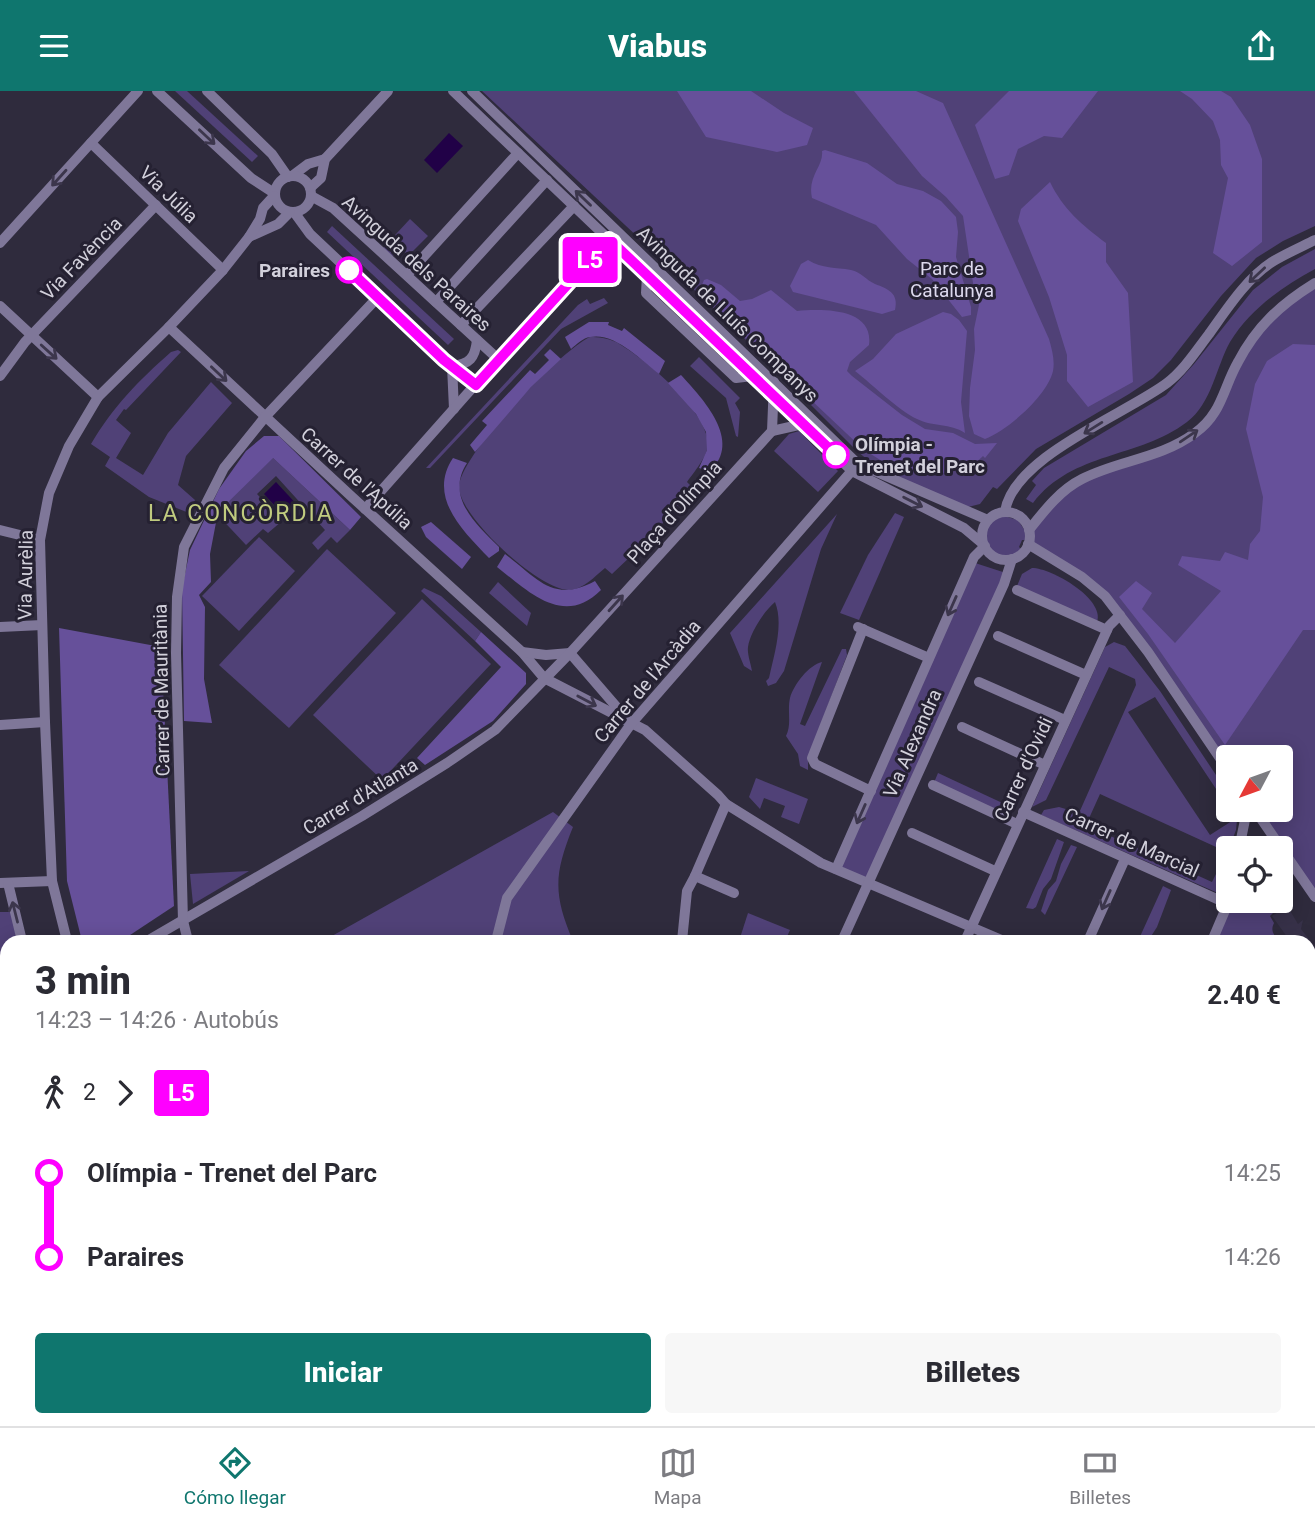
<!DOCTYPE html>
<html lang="es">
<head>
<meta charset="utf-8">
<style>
	body { margin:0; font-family:Roboto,sans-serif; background:#f7f7f7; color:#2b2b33; height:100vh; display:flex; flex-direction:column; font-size:26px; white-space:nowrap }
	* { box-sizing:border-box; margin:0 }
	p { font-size:23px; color:#7c7c81 }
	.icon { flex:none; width:38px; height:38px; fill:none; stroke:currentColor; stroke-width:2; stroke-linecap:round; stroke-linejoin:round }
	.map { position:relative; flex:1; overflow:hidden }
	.sheet { position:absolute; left:0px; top:844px; width:1316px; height:492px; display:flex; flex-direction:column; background:#fff; border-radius:21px 21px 0 0; box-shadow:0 4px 18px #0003 }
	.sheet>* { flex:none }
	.badge { padding:0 14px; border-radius:5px; font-size:24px; line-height:46px }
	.needle { width:46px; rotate:229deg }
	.buttons { position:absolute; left:1216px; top:654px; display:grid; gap:14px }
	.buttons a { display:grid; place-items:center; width:77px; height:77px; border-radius:7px; background:#fff; box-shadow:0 4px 18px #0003; font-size:35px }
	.map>.badge { position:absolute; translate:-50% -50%; box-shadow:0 0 0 4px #fff }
	.legs { display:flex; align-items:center; gap:10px; height:77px; padding:0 35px; font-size:23px }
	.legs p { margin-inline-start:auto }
	.overview { display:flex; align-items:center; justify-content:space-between; height:119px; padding:0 35px }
	h1 { font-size:38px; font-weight:800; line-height:52px }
	.button { display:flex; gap:14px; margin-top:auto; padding:14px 35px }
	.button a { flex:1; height:80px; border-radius:7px; background:#0f766e; color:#fff; font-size:28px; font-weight:800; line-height:80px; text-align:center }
	.button a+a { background:#f7f7f7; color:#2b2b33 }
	ul { padding:0 35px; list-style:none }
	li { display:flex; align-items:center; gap:24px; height:84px; font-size:26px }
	li i { display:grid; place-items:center; width:10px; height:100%; margin:0 9px; background:currentColor }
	li i::after { content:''; width:18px; height:18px; margin:-9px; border:5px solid; border-radius:50%; background:#fff }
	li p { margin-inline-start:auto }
	li:first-child i { background:linear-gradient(#0000 50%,currentColor 0) }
	li:last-child i { background:linear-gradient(currentColor 50%,#0000 0) }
	header { display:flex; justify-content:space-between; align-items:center; height:91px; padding:0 35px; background:#0f766e; color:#fff; font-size:32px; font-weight:800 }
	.tab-bar { display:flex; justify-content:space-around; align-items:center; height:98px; border-top:2px solid #e1e1e2; background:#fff; font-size:19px; color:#7c7c81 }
	.tab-bar a { display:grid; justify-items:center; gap:4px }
	.tab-bar .on { color:#0f766e }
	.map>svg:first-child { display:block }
	.built { fill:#38324a }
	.green { fill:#504177; fill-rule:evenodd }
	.forest { fill:#66509a }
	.water { fill:#210147 }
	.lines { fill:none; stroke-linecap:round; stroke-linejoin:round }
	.minor { stroke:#7f7799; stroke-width:10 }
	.oneway { stroke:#3c364c }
	.line-1-casing { stroke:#fff; stroke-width:16 }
	.line-1 { stroke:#fe00ff; stroke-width:10 }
	.stop-1-dot { fill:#fff; stroke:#fe00ff; stroke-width:3.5 }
	.labels { text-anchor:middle; stroke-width:6; stroke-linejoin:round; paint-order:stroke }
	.street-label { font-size:19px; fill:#d2d0db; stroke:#252132 }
	.park-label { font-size:19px; fill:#ddd9ee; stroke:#252132 }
	.stop-label { font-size:19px; font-weight:bold; fill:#d2d0db; stroke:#252132; text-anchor:end }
	.quarter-label { font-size:23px; letter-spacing:2px; fill:#c0cb7f; stroke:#252132 }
</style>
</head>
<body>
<header><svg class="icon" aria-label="menu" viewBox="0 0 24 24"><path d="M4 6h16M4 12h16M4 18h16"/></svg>Viabus<svg class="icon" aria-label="share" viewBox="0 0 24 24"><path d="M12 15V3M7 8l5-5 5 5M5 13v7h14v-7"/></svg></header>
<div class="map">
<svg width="1315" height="1335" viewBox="0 0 1315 1335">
	<rect width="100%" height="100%" fill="#2f2b3d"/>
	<g class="built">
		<path d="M1286,813L1298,833L1303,829L1301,838L1315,856V886L1309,877V850H1290L1272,825L1283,818Z"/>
		<path d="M1309,1046L1315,1049V1138H1309Z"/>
		<path d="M0,1268H7V1328H64V1335H0Z"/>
	</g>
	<g class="green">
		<path d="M175,0H187L258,65L252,71Z"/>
		<path d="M482,0H1315V135L1283,150L1256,167L1221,205L1171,269L1153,287L1129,303L1036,358L997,398L993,396L980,413L968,416L883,381L858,361L721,224Z"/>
		<path d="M410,128L428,145L413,160L391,165L383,157Z"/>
		<path d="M332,135L454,248L448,254L327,141Z"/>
		<path d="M1315,158V178C1282,196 1250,218 1230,251C1216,276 1212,312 1187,331C1138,368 1073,360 1033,412L1026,408L1036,394L1032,390L1044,377L1166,304L1194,273L1253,199L1282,176Z"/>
		<path d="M1315,192V806L1255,719H1281V667H1228V679L1105,505L1028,453L1029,439L1080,389L1164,361L1218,318L1257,238Z"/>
		<path d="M604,207L608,212L561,238L430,377H426L578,214L587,208L590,213Z"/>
		<path d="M590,246C599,246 607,247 616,251C643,266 709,320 708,354C707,366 694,381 687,391L693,397L650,447L612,483L605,477C594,486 584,498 569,499C540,500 461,427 459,397C457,367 561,259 590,246Z"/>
		<path d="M178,259L181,261L126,319L124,318L116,329L131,342L116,367L143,384L168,342L211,291L232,312L186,365L178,394L195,409L189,422L149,406L105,375L110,366L91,353C113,316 138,290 171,261Z"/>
		<path d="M699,266L740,307L735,312L740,321L738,346L736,345L726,307L690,275Z"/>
		<path d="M799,340L838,380L818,401L774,360L789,343Z"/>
		<path d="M272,366L350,439L337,452L331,446L318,459L312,452L325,439L276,385L257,403L282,430L268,442L263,438L246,454L216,422Z"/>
		<path d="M895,422L904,426L859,529L840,522L868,464Z"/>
		<path d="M837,423L821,458L784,580L776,592L768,595L766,590L769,587C774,564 784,533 775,511C764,520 750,542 748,556C747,563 751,573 752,580L744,575L730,542Z"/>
		<path d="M1004,425L1018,429L1025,440V449H1022L1019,456L1021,458C993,484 966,434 1004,425Z"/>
		<path d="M259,446L295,480L239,540L202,505Z"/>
		<path d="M327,458L396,522L289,637L219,574Z"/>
		<path d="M972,471L1009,483L868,792L836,778Z"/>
		<path d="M1032,477C1052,477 1105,508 1097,531L1017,495L1022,483Z"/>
		<path d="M498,491L531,522L527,535L489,502Z"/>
		<path d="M424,497L441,505L481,541L475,550L421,500Z"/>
		<path d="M422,508L491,573L382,689L313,624Z"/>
		<path d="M1114,551L1125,555L1160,600L1228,702V716L1155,606L1128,621L1210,744L1235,728L1231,719H1238L1236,739L1228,760L1227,806L1041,724L1044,719L1059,716L1079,722L1136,594L1135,588L1109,576L1046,709L1032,716L1105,556ZM1100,703L1227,761L1212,791L1086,734Z"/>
		<path d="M842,558H846L847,564L808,667V679L800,675L798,663L786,645C792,633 787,620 790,607C794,593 809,574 822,571L800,633L805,635Z"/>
		<path d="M938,682L1011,716L1006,727L933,694Z"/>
		<path d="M756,687L808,708L799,733L781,726L785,715L764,707L760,718L749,706Z"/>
		<path d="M553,721L573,736C554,783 553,803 573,850H323Z"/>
		<path d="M1057,748L1064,751L1051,788L1043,798L1036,816L1033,818L1026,817Z"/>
		<path d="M1071,754L1077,756L1045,824L1041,820L1048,799L1056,790L1061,773Z"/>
		<path d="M249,780L193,813L190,783Z"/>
		<path d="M1281,781L1289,792L1285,801L1288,807L1270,825L1274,832C1270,840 1274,844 1279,850H1217L1232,810H1281Z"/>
		<path d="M1163,795L1171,799L1157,836L1148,850H1138Z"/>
		<path d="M0,821H11L17,850H7V877L0,881Z"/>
		<path d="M748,822L790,839L785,850H739Z"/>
		<path d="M1309,1153L1315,1156V1335H1196L1198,1328H1309Z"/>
		<path d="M141,1328H309L311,1335H140Z"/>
		<path d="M332,1328H515L523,1335H334Z"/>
	</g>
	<g class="forest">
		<path d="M677,0H751L784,22L813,37L807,54L777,61L706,46Z"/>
		<path d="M854,0H916L943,12L1049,248C1052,259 1055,269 1053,280C1047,305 1008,339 985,348L974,343L969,325L970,297L975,259L974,238L979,214L973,192L963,125L946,106L922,85Z"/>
		<path d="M1009,0H1098L1062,47L1044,45L1018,58L1009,84L995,88L975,34Z"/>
		<path d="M1180,0H1221L1231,6L1250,34L1262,68V151L1232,175L1213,162L1228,87L1221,74L1220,49L1213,30L1192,8Z"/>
		<path d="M825,59L867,72L897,93L923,100L941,110L956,126L958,141L956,166L971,216V224L962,226L932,188L907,168L876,134L812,107C807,85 824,75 822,60Z"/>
		<path d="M1050,91C1063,118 1082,134 1106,152V171L1128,202L1133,291L1088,316L1067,290V264L1049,206L1018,130L1021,118Z"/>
		<path d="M808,169C823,178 835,176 851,179C861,181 866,189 875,193C888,198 899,202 895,219L882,223L793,201L790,195L801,173Z"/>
		<path d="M707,188L721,194L740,210L752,208L771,199L797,220C821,218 874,216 869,254L850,271L847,280L852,285L902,324L925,338L953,342L975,353L997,352L985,367L983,365L964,383L956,376C944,382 939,387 929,376L919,375L907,384L902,383L863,358L721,224L722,220L702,194L704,189Z"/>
		<path d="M943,221L951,223L959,229L967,240L961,311L965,342C950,332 933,336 917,328C898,319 873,294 855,280L873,268L896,243Z"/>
		<path d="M589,231H609L608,234L622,240L624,237L665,270L659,283C641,269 615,241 590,246C583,247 577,253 571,258L565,246Z"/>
		<path d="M1293,253L1315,254V539H1303L1225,654L1148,543L1119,506L1136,490L1152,502L1142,518L1175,552L1221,500L1178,474L1182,465L1220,470L1225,461L1248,469L1250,453L1260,440L1263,406L1246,338L1255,293L1267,270Z"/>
		<path d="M550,258L561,268L531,296L475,361L470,354L487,334L482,330L530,279L535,283L549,269L544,264Z"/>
		<path d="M681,284C703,308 743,350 710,380L699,377L707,359L706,341L696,323L668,292Z"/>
		<path d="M264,345H279L361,426L350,439L273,367L218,421L210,463L211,491L199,504L205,516L204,588L212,632L184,630L182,497L190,459L219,398L246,360Z"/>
		<path d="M453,367L467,372C445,406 476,433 499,456V460L489,467C463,440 427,406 453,367Z"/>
		<path d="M431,431L471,466L462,478L426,446L421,436Z"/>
		<path d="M505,463C537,487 553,513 595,490L601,499C564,536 530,502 497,476Z"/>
		<path d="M59,537L161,556L174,815L121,850H82L67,790Z"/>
		<path d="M481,541L526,582V593L493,630L425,674L417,667L501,576L475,550Z"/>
		<path d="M7,944V1236L0,1237V949Z"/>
	</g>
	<g class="water">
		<path d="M449,42L463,55L437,82L424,69Z"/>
		<path d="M276,391L300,417L288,429L264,403Z"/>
	</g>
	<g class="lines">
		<g class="minor">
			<path d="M157,0L251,87L274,102"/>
			<path d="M207,0L272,63L288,86"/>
			<path d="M453,0L852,380L964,437L983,453"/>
			<path d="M472,0L858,373L988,429"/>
			<path d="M91,52L223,179"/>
			<path d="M292,85L308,73L325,68"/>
			<circle cx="293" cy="103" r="18"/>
			<path d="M310,97L321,87L325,68L388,0"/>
			<path d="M311,105L333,117L498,268"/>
			<path d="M294,121L310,143L444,269L476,294"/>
			<path d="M249,146L278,133L290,121"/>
			<path d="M0,152L138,0"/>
			<path d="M407,184L518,62"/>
			<path d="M647,184L646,202L736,287L752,285"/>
			<path d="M436,211L547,89"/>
			<path d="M0,215L98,306"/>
			<path d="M461,234L574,115"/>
			<path d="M169,236L352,406L522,561L544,587L645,639L718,704L726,713L821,772L1004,850"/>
			<path d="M452,275L454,318"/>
			<path d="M452,275C470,273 475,267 477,249"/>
			<path d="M0,285L25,251L156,114"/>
			<path d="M772,340L803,333"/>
			<path d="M365,418L498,268L609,148"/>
			<path d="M1005,421C1012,366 1126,323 1167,292C1184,279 1196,260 1209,243C1227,218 1246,188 1272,171C1285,163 1301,156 1315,149"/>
			<circle cx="1006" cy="445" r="24"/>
			<path d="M0,439L40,449"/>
			<path d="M1029,439C1044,420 1060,399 1082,388C1119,369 1160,368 1195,342C1222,323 1223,297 1238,271C1257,235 1281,213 1315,192"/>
			<path d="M1028,453L1082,486L1105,505L1148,561L1228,679"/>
			<path d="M1017,499L1107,539"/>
			<path d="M0,536L42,534"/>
			<path d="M858,536L929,567"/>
			<path d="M863,538L812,667L815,673L871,700"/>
			<path d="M998,545L1086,584"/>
			<path d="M522,561L546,564L570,562"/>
			<path d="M570,562L627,628"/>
			<path d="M979,591L1065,629"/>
			<path d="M0,634L45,631"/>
			<path d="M962,636L1045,674"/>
			<path d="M933,694L1017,733"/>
			<path d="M726,713L695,785L734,802"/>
			<path d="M1255,719L1315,806"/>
			<path d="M1023,721L1228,813"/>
			<path d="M912,742L995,780"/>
			<path d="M1239,758L1247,719"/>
			<path d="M836,778L974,466L985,455"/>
			<path d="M0,792L52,790"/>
			<path d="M8,792L22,850"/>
			<path d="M67,850L52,790L45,631L40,449L49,402L69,355L98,306L169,236L223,179L249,146L260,128L263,117L274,105"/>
			<path d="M147,850L362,725L447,672L495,639L570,562L772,340L774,291"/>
			<path d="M188,850L183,830L176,562L177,506L184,456L224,377L265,326L378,206"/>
			<path d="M496,850L507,807L631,633L856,375"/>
			<path d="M682,850L687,800L695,785"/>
			<path d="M842,850L1004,493L1012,468"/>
			<path d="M965,850L1109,535L1120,524"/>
			<path d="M1088,850L1125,768"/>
			<path d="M1212,850L1229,810"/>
			<path d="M0,888L7,884"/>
			<path d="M0,939L7,935"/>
			<path d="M1309,989L1315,991"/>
			<path d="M0,1246L7,1245"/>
			<path d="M320,1328L322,1335"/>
			<path d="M545,1328L558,1335"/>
			<path d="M992,1328L1024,1335"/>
			<path d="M120,1335L121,1328"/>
			<path d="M623,1335L626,1328"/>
			<path d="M792,1335L794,1328"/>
			<path d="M1162,1335L1166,1328"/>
		</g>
	</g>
	<defs><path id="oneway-shaft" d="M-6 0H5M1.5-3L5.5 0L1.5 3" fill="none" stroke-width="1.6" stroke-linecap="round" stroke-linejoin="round" transform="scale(1.75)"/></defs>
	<g class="oneway">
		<use href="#oneway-shaft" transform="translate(207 46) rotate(43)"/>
		<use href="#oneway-shaft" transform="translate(59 87) rotate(132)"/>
		<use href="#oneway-shaft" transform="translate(583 107) rotate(-136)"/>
		<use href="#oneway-shaft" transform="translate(1257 184) rotate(137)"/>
		<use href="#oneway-shaft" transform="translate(49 261) rotate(42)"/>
		<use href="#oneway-shaft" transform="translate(219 283) rotate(43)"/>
		<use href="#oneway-shaft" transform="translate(1093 337) rotate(148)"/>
		<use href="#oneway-shaft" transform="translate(1189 345) rotate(-34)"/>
		<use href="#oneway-shaft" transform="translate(913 411) rotate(27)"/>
		<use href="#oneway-shaft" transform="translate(616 512) rotate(-48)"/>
		<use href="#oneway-shaft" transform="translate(952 515) rotate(114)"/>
		<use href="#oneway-shaft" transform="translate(587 610) rotate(28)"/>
		<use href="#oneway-shaft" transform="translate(861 723) rotate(114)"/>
		<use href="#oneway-shaft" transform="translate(1106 809) rotate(114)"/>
		<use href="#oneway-shaft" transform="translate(15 821) rotate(-104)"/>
	</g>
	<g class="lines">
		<g class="line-1-casing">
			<path id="line-1" d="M349,179L444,269L476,294L609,148L836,364"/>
		</g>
		<use href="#line-1" class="line-1"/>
	</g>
	<g class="stop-1-dot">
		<circle cx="349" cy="179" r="12"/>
		<circle cx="836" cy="364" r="12"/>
	</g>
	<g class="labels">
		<g class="street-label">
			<text transform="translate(169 103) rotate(44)" y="7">Via Júlia</text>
			<text transform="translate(81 167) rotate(-46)" y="7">Via Favència</text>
			<text transform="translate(417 172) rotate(42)" y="7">Avinguda dels Paraires</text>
			<text transform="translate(728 223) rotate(44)" y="7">Avinguda de Lluís Companys</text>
			<text transform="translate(357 387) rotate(42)" y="7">Carrer de l'Apúlia</text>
			<text transform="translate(674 421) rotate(-48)" y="7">Plaça d'Olímpia</text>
			<text transform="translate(25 484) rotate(-89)" y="7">Via Aurèlia</text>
			<text transform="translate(647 590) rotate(-50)" y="7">Carrer de l'Arcàdia</text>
			<text transform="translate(161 599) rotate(-91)" y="7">Carrer de Mauritània</text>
			<text transform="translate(912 652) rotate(-66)" y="7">Via Alexandra</text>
			<text transform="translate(1023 678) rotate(-65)" y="7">Carrer d'Ovidi</text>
			<text transform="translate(360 705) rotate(-31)" y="7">Carrer d'Atlanta</text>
			<text transform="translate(1132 751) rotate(24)" y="7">Carrer de Marcial</text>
		</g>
		<g class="park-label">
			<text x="952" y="184">Parc de<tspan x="952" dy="22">Catalunya</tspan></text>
		</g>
		<g class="stop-label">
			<text x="330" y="186">Paraires</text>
			<text x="855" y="360" text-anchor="start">Olímpia -<tspan x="855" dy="22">Trenet del Parc</tspan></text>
		</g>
		<g class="quarter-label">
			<text x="241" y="430">LA CONCÒRDIA</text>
		</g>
	</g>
</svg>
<div class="buttons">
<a><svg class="needle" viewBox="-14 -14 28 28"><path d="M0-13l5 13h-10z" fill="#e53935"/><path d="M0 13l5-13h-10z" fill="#7c7c81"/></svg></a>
<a><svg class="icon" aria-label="locate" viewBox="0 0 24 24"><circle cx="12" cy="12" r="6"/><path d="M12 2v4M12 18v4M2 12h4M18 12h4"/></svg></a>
</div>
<b class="badge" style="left:590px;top:169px;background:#fe00ff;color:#fff">L5</b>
<section class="sheet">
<div class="overview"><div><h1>3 min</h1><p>14:23 – 14:26 · Autobús</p></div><b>2.40 €</b></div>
<div class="legs"><svg class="icon" aria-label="walk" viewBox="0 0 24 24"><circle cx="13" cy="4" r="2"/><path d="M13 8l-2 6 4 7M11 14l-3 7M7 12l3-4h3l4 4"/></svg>2<svg class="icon" aria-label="forward" viewBox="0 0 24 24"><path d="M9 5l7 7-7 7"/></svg><b class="badge" style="background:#fe00ff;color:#fff">L5</b></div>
<ul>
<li><i style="color:#fe00ff"></i><b>Olímpia - Trenet del Parc</b><p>14:25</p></li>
<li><i style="color:#fe00ff"></i><b>Paraires</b><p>14:26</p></li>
</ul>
<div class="button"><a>Iniciar</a><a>Billetes</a></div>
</section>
</div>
<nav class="tab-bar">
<a class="on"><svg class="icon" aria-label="directions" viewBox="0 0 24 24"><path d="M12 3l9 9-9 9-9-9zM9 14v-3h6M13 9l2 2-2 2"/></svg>Cómo llegar</a>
<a><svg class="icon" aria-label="map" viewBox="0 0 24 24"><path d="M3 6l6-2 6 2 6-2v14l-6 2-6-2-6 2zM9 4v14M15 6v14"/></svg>Mapa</a>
<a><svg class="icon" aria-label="tickets" viewBox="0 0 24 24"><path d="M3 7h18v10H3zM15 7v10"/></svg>Billetes</a>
</nav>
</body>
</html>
